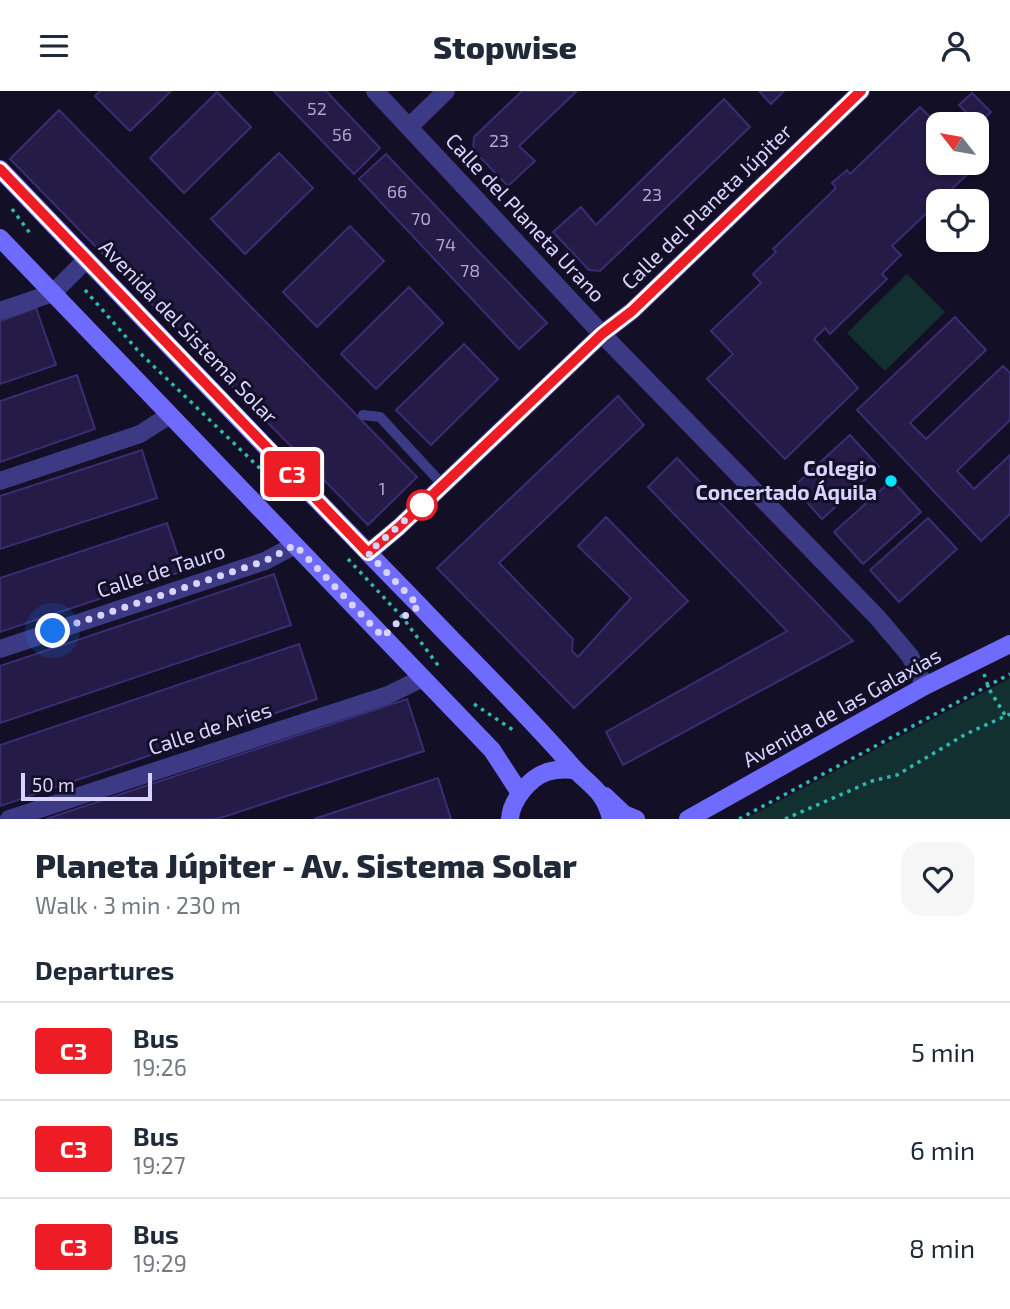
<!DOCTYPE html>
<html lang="en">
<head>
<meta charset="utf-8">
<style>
	body { margin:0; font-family:"Exo 2",sans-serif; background:#f6f6f7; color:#1f2937; height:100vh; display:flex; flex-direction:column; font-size:26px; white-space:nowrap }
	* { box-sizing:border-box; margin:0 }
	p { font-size:23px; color:#747a83 }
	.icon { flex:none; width:38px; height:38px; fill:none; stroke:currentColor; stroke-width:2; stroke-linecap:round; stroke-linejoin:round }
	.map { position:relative; height:728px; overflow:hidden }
	.panel { display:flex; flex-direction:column; background:#fff; flex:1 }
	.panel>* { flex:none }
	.badge { padding:0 14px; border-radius:5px; font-size:24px; line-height:46px }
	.needle { width:46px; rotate:301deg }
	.buttons { position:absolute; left:926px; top:21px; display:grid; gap:14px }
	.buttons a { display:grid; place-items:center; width:63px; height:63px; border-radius:14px; background:#fff; box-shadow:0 2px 5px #0004; font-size:35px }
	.scale { position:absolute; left:21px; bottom:18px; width:131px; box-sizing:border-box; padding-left:7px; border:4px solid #d9d4ff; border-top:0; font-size:19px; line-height:24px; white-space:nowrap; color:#d9d4ff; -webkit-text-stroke:5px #130f26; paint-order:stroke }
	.you { position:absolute; width:35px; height:35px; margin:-18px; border:5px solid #fff; border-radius:50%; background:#1a73e8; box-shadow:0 0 0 10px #1a73e833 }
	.map>.badge { position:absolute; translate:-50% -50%; box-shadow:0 0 0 4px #fff }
	h2 { padding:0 35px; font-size:26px; line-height:63px }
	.round { display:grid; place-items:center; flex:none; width:74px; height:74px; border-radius:21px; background:#f6f6f7 }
	.summary { display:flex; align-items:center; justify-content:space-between; height:119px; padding:0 35px }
	h1 { font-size:33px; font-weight:800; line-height:52px }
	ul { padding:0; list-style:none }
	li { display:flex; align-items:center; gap:21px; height:98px; padding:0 35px; border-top:2px solid #e0e1e3 }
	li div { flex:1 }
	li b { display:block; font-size:26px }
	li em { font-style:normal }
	li .badge { min-width:77px; font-weight:700; text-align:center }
	header { display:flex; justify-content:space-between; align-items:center; height:91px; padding:0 35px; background:#fff; font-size:32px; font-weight:800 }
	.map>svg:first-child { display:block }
	.green { fill:#12302f }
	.building { fill:#241b47; stroke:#3b2d73; stroke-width:2 }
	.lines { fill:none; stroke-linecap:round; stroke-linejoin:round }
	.path { stroke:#2fb8b0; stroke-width:3.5; stroke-dasharray:3.5 5; stroke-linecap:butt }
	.lane { stroke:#3d3a85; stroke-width:10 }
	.street { stroke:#3d3a85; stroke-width:18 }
	.secondary { stroke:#6f6bff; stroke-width:18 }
	.line-casing { stroke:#fff; stroke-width:16 }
	.line { stroke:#ee1c25; stroke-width:10 }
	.walk { stroke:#d9d4ff; stroke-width:7; stroke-dasharray:0 12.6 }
	.poi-dot { fill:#00e5ff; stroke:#130f26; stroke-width:2.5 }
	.stop-dot { fill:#fff; stroke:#ee1c25; stroke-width:3.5 }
	.labels { text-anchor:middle; stroke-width:6; stroke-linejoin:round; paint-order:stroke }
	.number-label { font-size:18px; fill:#aca6d1 }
	.street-label { font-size:21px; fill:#d9d4ff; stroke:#130f26 }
	.poi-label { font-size:21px; font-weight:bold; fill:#d9d4ff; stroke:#130f26; text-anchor:end }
</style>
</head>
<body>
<header><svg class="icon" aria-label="menu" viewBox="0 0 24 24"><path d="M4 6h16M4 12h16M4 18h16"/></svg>Stopwise<svg class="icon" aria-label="person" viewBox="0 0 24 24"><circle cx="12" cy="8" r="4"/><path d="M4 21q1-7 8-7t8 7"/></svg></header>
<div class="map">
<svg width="1010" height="728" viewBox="0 0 1010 728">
	<rect width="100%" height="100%" fill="#130f26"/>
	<g class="green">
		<path d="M907,183L945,221L885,280L847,242Z"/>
		<path d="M1010,587V728H745Z"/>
	</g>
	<g class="building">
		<path d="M100,0H171L130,40L95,5Z"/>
		<path d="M274,0H326L380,57L354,83Z"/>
		<path d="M522,0H577L519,55L535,70L508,95L473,59L474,46Z"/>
		<path d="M759,0H784L771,13Z"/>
		<path d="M217,1L251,36L184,102L150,67Z"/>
		<path d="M972,2L991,21L978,33L959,14Z"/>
		<path d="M724,8L750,36L600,180L589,179L553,141L581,116L596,134Z"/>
		<path d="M920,16L935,31L945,22L956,33H938V72H973L976,75L892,155L901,164L882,183L887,188L830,243L825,237L814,248L858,297L785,368L707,288L733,263L711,240L761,192L753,183L776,161L773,158L836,97L832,92L847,79L850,83Z"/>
		<path d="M59,19L417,386L368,434L10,68Z"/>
		<path d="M279,62L313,97L245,163L211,128Z"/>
		<path d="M386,63L547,232L519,258L359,88Z"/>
		<path d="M350,135L384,170L317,236L283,201Z"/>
		<path d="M409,196L443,232L376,298L341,263Z"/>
		<path d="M36,217L56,274L0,293V230Z"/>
		<path d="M955,226L986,259L910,332L926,348L1003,275L1010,282V329L957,380L974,398L1010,364V423L981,450L857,319Z"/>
		<path d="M464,253L498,288L431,354L396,319Z"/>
		<path d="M77,284L95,338L0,371V310Z"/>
		<path d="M618,305L644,334L499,472L573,548L572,560L578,566L631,507L578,455L606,426L688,510L574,617L437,477Z"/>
		<path d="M850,344L879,376L822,428L793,396Z"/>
		<path d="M142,359L157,407L0,458V405Z"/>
		<path d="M677,367L853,550L623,674L606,641L787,540L648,396Z"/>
		<path d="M892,389L921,421L863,473L834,441Z"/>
		<path d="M928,427L957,458L899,511L870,479Z"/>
		<path d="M167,432L183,480L0,541V487Z"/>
		<path d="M274,483L291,534L0,632V575Z"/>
		<path d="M299,553L317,608L0,715V654Z"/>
		<path d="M407,608L424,660L217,728H46Z"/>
		<path d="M438,687L451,728H314Z"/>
	</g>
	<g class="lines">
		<g class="path">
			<path d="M12,118L32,145"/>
			<path d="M85,199L140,262L270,387"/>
			<path d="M348,468L403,527L440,577"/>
			<path d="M984,583L989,598L1005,624"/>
			<path d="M474,613L513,639"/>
			<path d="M739,728L1010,583"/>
			<path d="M785,728L872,690L897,684L966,643L1010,623"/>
		</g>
		<path class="lane" d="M363,324L380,326L443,394"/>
		<g class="street">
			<path d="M375,0L602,243L878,527L910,565L925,595"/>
			<path d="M409,36L446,0"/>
			<path d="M0,220L53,202L86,169"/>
			<path d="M0,390L140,343L170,324"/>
			<path d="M368,462L399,436L602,243L632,220L861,0"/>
			<path d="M0,558L265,470L295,454"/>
			<path d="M9,728L388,604L423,587"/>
		</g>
		<g class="secondary">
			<path d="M0,78C139,223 277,369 418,513C469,567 522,618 571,674C589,695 604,698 611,728"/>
			<path d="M0,147L492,659L520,702"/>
			<path d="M605,705L624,723L636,728"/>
			<path d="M510,728C511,710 529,687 547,681C556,678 565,678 575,679"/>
			<path d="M688,728L925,595L1010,553"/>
		</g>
	</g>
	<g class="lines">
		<g class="line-casing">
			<path id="line" d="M0,78L368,462L399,436L602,243L632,220L861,0"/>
		</g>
		<use href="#line" class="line"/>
		<path class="walk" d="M53,540L265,470L295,454L383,546L402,527L419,515L368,462L429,408L422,414"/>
	</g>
	<circle class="poi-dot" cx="891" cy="390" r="7"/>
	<circle class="stop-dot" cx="422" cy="414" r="14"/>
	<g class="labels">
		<g class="number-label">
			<text x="317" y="24">52</text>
			<text x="342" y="50">56</text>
			<text x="499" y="56">23</text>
			<text x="397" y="107">66</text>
			<text x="652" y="110">23</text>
			<text x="421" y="134">70</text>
			<text x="446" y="160">74</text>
			<text x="470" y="186">78</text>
			<text x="382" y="404">1</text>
		</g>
		<g class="street-label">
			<text transform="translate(707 116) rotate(-44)" y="7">Calle del Planeta Júpiter</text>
			<text transform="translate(525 127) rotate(47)" y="7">Calle del Planeta Urano</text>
			<text transform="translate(188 241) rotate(46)" y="7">Avenida del Sistema Solar</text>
			<text transform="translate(161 480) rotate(-18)" y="7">Calle de Tauro</text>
			<text transform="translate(842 617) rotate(-29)" y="7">Avenida de las Galaxias</text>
			<text transform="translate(210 638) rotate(-18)" y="7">Calle de Aries</text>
		</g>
		<g class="poi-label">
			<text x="877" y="385">Colegio<tspan x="877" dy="24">Concertado Áquila</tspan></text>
		</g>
	</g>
</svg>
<div class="buttons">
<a><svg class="needle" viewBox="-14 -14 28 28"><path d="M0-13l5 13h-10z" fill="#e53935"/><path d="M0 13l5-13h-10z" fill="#747a83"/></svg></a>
<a><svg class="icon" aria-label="locate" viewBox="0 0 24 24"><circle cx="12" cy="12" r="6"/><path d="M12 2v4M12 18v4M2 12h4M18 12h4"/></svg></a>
</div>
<div class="scale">50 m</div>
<div class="you" style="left:53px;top:540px"></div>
<b class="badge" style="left:292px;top:383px;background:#ee1c25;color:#fff">C3</b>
</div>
<section class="panel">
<div class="summary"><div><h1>Planeta Júpiter - Av. Sistema Solar</h1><p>Walk · 3 min · 230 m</p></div><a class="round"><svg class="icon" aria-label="heart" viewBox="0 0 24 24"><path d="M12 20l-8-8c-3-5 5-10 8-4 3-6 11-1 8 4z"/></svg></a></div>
<h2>Departures</h2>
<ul>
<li><span class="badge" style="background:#ee1c25;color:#fff">C3</span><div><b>Bus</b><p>19:26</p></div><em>5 min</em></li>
<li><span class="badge" style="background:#ee1c25;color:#fff">C3</span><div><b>Bus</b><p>19:27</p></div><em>6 min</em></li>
<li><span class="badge" style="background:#ee1c25;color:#fff">C3</span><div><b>Bus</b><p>19:29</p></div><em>8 min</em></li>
</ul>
</section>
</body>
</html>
